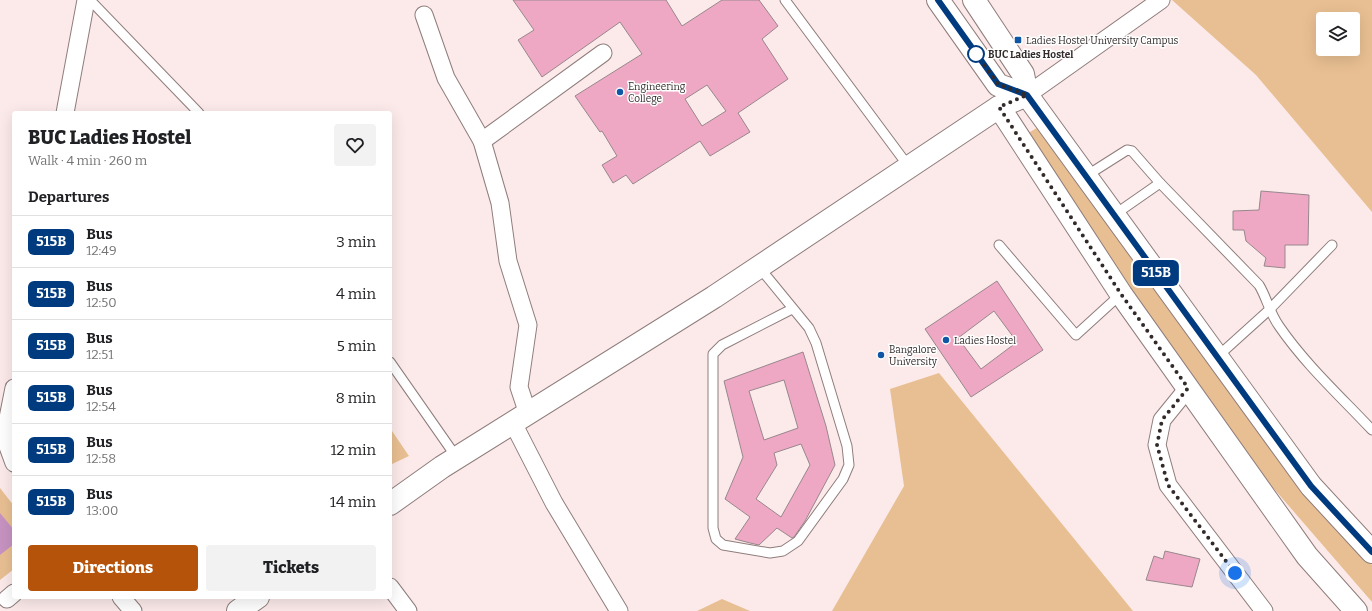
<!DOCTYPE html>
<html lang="en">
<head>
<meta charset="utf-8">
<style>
	body { margin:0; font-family:Bitter,serif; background:#f2f2f2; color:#202124; height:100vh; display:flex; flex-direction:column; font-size:15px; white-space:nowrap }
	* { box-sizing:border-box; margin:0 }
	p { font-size:13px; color:#757577 }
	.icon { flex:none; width:22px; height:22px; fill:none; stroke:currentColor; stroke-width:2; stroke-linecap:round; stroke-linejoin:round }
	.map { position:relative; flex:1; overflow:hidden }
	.details { position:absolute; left:12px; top:111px; width:380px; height:488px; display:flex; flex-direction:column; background:#fff; border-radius:4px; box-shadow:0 4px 16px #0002 }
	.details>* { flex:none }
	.badge { padding:0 8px; border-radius:6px; font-size:14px; line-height:26px }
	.fabs { position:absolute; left:1316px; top:12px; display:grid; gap:8px }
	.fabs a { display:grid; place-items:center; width:44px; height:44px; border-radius:4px; background:#fff; box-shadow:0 4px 16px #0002; font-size:20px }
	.you { position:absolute; width:20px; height:20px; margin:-10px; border:3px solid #fff; border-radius:50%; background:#1a73e8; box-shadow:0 0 0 6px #1a73e833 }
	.map>.badge { position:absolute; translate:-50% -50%; box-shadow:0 0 0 2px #fff }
	h2 { padding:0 16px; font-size:15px; line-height:36px }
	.round { display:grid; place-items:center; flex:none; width:42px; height:42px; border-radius:4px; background:#f2f2f2 }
	.overview { display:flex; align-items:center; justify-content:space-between; height:68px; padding:0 16px }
	h1 { font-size:19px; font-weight:800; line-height:30px }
	.cta { display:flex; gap:8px; margin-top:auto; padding:8px 16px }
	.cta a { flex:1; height:46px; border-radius:4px; background:#b45309; color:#fff; font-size:16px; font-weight:800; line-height:46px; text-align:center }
	.cta a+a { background:#f2f2f2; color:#202124 }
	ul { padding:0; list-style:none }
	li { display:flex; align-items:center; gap:12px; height:52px; padding:0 16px; border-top:1px solid #e0e0e0 }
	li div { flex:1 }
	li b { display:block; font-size:15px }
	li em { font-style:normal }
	li .badge { min-width:44px; font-weight:700; text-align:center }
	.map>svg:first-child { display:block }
	.built { fill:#fceaea; fill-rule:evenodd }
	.green { fill:#e8bf92; fill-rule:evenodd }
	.water { fill:#c793c2 }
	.building { fill:#eea8c3; stroke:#98878d; fill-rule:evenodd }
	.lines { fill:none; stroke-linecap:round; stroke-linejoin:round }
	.service-casing { stroke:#8f7d7c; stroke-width:11 }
	.minor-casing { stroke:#8f7d7c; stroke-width:19 }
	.tertiary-casing { stroke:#8f7d7c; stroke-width:24 }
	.secondary-casing { stroke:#8f7d7c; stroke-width:24 }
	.service { stroke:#fff; stroke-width:9 }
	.minor { stroke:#fff; stroke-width:17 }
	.tertiary { stroke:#fff; stroke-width:22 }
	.secondary { stroke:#fff; stroke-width:22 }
	.line-casing { stroke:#fff; stroke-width:9 }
	.line { stroke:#003b80; stroke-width:6 }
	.walk { stroke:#322b2a; stroke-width:4; stroke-dasharray:0 7.2 }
	.poi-dot { fill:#1155a5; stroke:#fff; stroke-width:1.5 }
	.stop-dot { fill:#fff; stroke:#003b80; stroke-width:2 }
	.labels { text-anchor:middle; stroke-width:3; stroke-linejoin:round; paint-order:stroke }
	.poi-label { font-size:10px; fill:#322b2a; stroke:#fff; text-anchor:start }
	.stop-label { font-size:10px; font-weight:bold; fill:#322b2a; stroke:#fff; text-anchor:start }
</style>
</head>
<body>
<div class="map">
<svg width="1372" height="611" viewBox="0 0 1372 611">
	<rect width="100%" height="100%" fill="#fdf9f9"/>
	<path class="built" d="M0,0H1372V611H0ZM1323,19H1353V49H1323ZM14,113H390V597H14Z"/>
	<g class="green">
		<path d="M1172,0H1372V212L1256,75ZM1323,19H1353V49H1323Z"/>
		<path d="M1040,126L1305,494L1372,565V602L1269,483L1094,237L1025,135Z"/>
		<path d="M939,373L1133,611H832L904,486L890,389Z"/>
		<path d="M390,428L409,456L390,465Z"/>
		<path d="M0,488L14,506V569L0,580Z"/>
		<path d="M722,599L750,611H697Z"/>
	</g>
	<path class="water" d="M0,513L14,530V544L0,555Z"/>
	<g class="building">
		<path d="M513,0H666L682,26L722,0H759L778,26L762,39L788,79L738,113L750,132L710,156L700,141L633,184L626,175L613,183L602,165L617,156L602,131L600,132L575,96L642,54L620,22L542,77L518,40L534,30ZM707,85L726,111L702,126L685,99Z"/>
		<path d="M1261,191L1309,195L1308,245H1285V268L1264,266L1266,258L1246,241L1244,230H1233V211L1259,210Z"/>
		<path d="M997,281L1043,350L971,397L925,329ZM994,311L1017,342L981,369L958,338Z"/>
		<path d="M803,352L826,426L835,465L805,521L794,537L792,538L777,528L759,545L750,543L735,539L750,517L725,499L743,457L724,381ZM784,380L798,428L764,440L749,391ZM801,444L810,465L781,517L756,499L777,465L774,453Z"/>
		<path d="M1165,551L1200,559L1192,587L1146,580L1154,556L1163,559Z"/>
	</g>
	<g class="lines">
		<g class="service-casing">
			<g id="service">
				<path d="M90,0L199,113"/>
				<path d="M785,0L909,167"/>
				<path d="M1086,176L1127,150L1132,151L1160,183L1114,215"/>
				<path d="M1160,183L1259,285C1267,298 1269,312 1279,326C1305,364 1340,396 1372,430"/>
				<path d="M999,245L1076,335L1121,294"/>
				<path d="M759,267L809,328L816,343L847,446L849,465L843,479L798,541L783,551L770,553L723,545L716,539L713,528V354L722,345L792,309"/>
				<path d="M1217,357L1269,310L1332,245"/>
				<path d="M390,362L457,458"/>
			</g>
		</g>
		<g class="minor-casing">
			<g id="minor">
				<path d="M424,15L446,78L482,141L500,203L508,261L528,325L519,387L528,414"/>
				<path d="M1027,95L1161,0"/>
				<path d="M65,113L86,0"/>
				<path d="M482,141L603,53"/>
				<path d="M14,388L8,418L7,444L14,463"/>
				<path d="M1188,388L1162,420L1157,445L1168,485L1264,611"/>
				<path d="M513,423L554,503L619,611"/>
				<path d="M390,587L408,611"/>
				<path d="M121,597L133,611"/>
				<path d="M7,599L14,593"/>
			</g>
		</g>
		<g class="tertiary-casing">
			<g id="tertiary">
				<path d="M999,107L1121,294L1307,556L1356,611"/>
				<path d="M390,504L442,467L714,297L999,107L1027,95"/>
				<path d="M238,611L258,597"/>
			</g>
		</g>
		<g class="secondary-casing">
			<g id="secondary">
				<path d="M938,0L998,85L1027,95"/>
				<path d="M974,0L1023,74L1027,95L1311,486L1372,552"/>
			</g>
		</g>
		<use href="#service" class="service"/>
		<use href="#minor" class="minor"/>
		<use href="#tertiary" class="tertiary"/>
		<use href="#secondary" class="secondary"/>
	</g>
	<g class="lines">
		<g class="line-casing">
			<path id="line" d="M938,0L998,84L1027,95L1311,486L1372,552"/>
		</g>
		<use href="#line" class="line"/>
		<path class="walk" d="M976,54L998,84L1027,95L999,107L1121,294L1188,388L1162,420L1157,445L1168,485L1235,573"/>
	</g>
	<g class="poi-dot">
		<rect x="1014" y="36" width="8" height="8" rx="2"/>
		<circle cx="620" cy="92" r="4"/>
		<circle cx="946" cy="340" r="4"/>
		<circle cx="881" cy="355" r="4"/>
	</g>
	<circle class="stop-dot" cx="976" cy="54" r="8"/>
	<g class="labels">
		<g class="poi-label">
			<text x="1026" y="44">Ladies Hostel University Campus</text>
			<text x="628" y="90">Engineering<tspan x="628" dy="12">College</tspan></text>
			<text x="954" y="344">Ladies Hostel</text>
			<text x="889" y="353">Bangalore<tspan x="889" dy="12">University</tspan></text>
		</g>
		<g class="stop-label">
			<text x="988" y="58">BUC Ladies Hostel</text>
		</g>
	</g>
</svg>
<div class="fabs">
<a><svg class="icon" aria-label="layers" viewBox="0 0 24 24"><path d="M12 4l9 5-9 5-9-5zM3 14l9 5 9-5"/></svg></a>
</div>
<div class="you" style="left:1235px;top:573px"></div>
<b class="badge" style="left:1156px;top:273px;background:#003b80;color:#fff">515B</b>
<section class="details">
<div class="overview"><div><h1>BUC Ladies Hostel</h1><p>Walk · 4 min · 260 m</p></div><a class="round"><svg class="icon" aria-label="heart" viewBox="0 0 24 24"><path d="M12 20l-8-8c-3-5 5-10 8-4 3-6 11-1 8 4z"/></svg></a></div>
<h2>Departures</h2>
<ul>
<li><span class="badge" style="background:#003b80;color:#fff">515B</span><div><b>Bus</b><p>12:49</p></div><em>3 min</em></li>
<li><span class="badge" style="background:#003b80;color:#fff">515B</span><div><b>Bus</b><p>12:50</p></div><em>4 min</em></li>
<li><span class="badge" style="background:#003b80;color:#fff">515B</span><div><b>Bus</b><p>12:51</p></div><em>5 min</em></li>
<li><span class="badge" style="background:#003b80;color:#fff">515B</span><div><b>Bus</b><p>12:54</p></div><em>8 min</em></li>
<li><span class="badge" style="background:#003b80;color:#fff">515B</span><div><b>Bus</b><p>12:58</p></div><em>12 min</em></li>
<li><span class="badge" style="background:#003b80;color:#fff">515B</span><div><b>Bus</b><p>13:00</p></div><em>14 min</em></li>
</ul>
<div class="cta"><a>Directions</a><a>Tickets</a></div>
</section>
</div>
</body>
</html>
